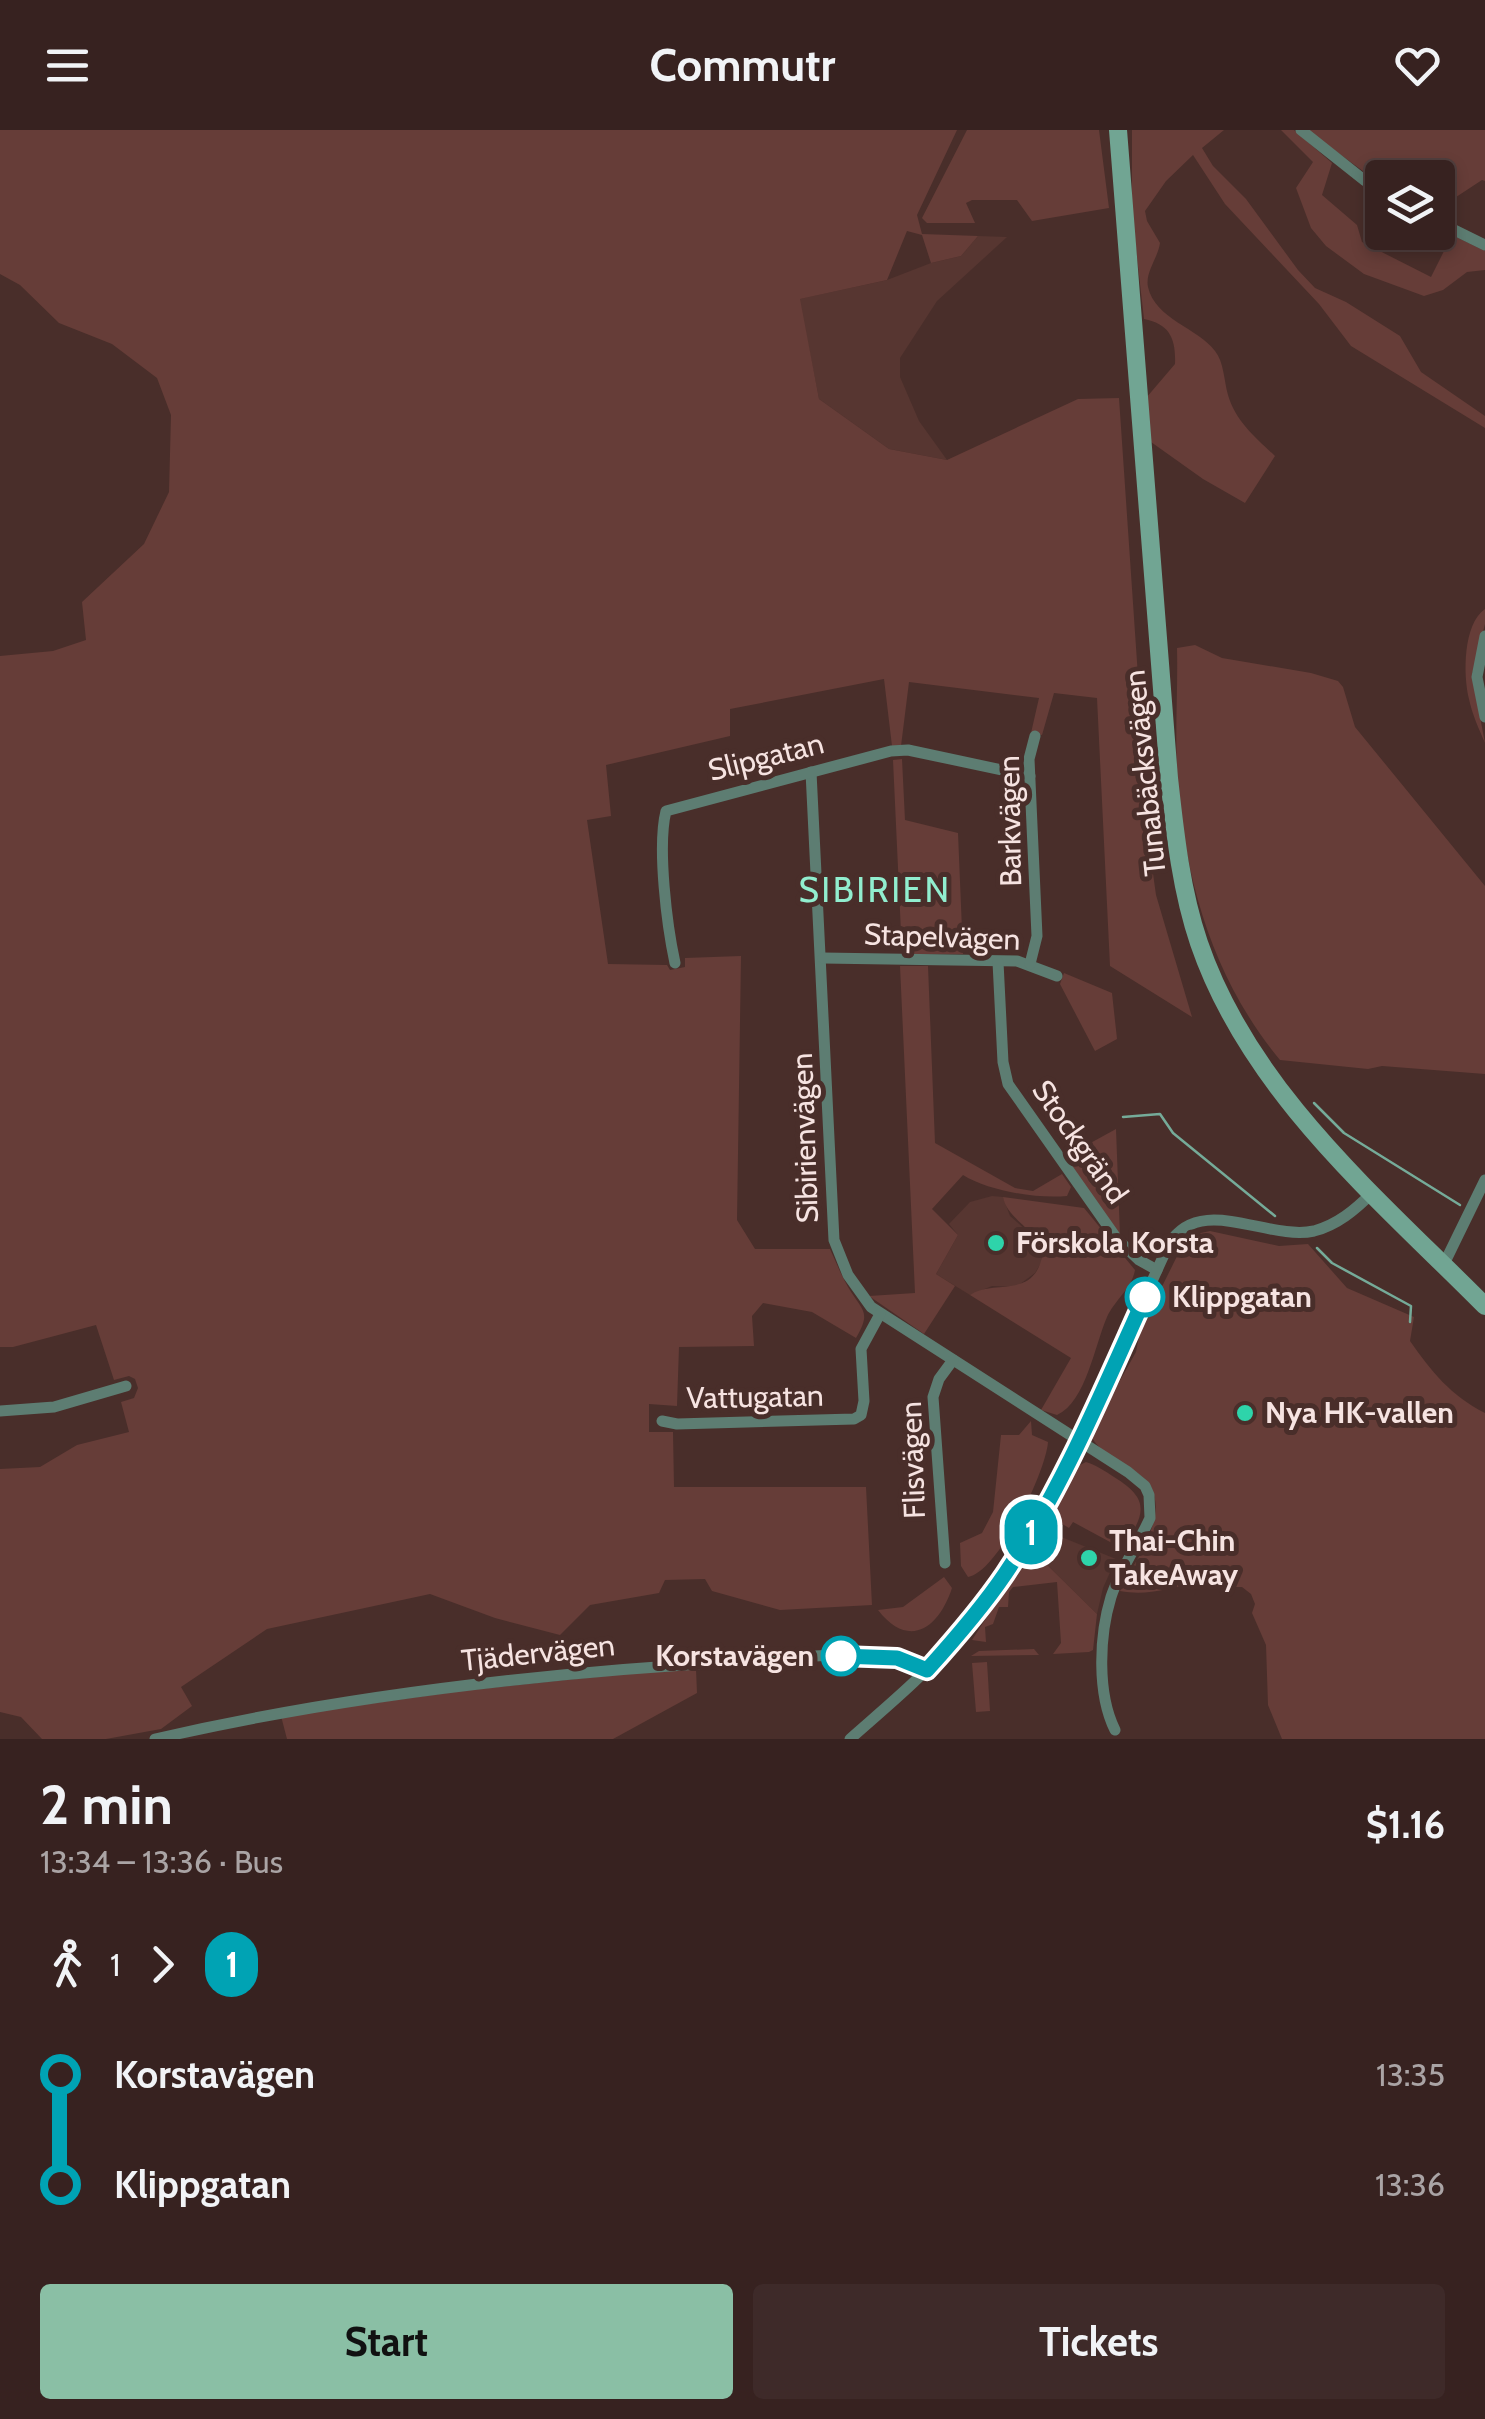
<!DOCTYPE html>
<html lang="en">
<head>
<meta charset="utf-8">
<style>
	body { margin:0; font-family:Cabin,sans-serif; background:#3e2a29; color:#f1f3f6; height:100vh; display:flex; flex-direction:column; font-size:38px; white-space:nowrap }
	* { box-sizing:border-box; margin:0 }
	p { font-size:32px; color:#aaa4a5 }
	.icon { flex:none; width:55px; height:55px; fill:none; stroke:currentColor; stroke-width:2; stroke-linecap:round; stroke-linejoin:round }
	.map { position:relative; height:1609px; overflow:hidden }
	.drawer { display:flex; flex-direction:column; background:#372220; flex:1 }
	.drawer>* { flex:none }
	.badge { padding:0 20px; border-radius:32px; font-size:35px; line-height:65px }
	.buttons { position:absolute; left:1365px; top:30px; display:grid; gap:20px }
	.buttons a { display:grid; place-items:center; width:90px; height:90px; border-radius:10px; background:#372220; box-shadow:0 5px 15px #0003,0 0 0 2px #513f3e; font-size:50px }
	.map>.badge { position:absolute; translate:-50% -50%; box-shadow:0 0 0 5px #fff }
	.legs { display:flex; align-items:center; gap:15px; height:110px; padding:0 40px; font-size:32px }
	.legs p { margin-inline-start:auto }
	.overview { display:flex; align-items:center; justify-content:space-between; height:170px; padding:0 40px }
	h1 { font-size:55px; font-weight:800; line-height:75px }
	.cta { display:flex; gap:20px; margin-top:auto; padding:20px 40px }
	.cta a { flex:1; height:115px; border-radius:10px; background:#8abfa5; color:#111; font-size:40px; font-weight:800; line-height:115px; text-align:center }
	.cta a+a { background:#3e2a29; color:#f1f3f6 }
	ul { padding:0 40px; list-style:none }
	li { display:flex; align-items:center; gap:35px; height:110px; font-size:38px }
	li i { display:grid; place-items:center; width:15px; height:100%; margin:0 12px; background:currentColor }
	li i::after { content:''; width:25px; height:25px; margin:-12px; border:8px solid; border-radius:50%; background:#372220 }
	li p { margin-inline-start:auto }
	li:first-child i { background:linear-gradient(#0000 50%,currentColor 0) }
	li:last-child i { background:linear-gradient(currentColor 50%,#0000 0) }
	header { display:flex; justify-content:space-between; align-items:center; height:130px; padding:0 40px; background:#372220; font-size:45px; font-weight:800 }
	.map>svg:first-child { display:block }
	.built { fill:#573631 }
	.green { fill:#663d38 }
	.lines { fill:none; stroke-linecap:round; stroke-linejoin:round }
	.stream { stroke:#75ab99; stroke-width:2.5 }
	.street { stroke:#5d7d72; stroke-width:11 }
	.secondary { stroke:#71a593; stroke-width:18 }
	.line-1-casing { stroke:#fff; stroke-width:22 }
	.line-1 { stroke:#00a3b4; stroke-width:15 }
	.poi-dot { fill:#2ed4aa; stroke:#492e2a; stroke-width:4 }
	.stop-1-dot { fill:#fff; stroke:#00a3b4; stroke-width:5 }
	.labels { text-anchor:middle; stroke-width:10; stroke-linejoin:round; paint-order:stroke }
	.street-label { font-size:30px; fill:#f6e3e1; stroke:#492e2a }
	.poi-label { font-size:30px; font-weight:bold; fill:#f6e3e1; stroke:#492e2a; text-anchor:start }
	.stop-label { font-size:30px; font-weight:bold; fill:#f6e3e1; stroke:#492e2a; text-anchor:start }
	.quarter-label { font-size:35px; letter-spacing:2.5px; fill:#91eecf; stroke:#492e2a }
</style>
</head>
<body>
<header><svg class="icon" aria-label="menu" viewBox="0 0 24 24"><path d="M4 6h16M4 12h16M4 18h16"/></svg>Commutr<svg class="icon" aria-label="heart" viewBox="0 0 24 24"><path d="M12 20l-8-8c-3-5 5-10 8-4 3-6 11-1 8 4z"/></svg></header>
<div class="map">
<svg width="1485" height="1609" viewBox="0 0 1485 1609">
	<rect width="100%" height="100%" fill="#492e2a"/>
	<g class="built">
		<path d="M978,106L1007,107L937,171L900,228V247L919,291L947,330L889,319L819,269L799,169L887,150L931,133L961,126Z"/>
		<path d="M992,1066L1003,1067L1010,1086L1036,1109L1041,1117V1133L1035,1143L1016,1157L992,1156L970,1165L936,1144L958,1105L949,1094L970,1072Z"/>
		<path d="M1044,1400L1116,1429L1103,1458L1097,1484L1031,1419Z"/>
	</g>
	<g class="green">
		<path d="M0,0H957L917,85L922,104L978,106L961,126L931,133L922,105L907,101L887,150L800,169L819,269L889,319L947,330L1078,269L1119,268L1150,722L1156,765L1192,887L1110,836L1097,568L1054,563L1042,605L1031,603L1039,568L909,552L901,616H892L884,549L730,579V606L606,635L611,686L587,690L608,834L667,835L670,840L685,837V828L741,826L737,1090L755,1119H830C836,1132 841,1145 848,1157C862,1181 872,1181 856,1208L812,1182L763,1173L752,1186L754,1216L679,1217L677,1276L649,1274V1302H673L674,1357H866L872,1475L780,1480L712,1461L705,1449L665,1450L659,1463L590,1475L560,1505L495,1488L430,1464L267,1499L181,1557L192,1576L161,1599L106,1609H42L21,1587L0,1582V1339L40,1337L77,1315L129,1302L121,1272L134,1268L138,1258L135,1249L129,1246L114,1250L96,1195L13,1217H0V526L53,521L86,510L82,472L144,414L169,362L171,285L157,248L112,214L59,193L20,155L0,144Z"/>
		<path d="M967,0H1099L1109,78L1032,91L1017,70H972L966,73L975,93H927L922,88Z"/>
		<path d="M1132,0H1224L1202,18L1213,36L1246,69L1298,140L1315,158L1346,172L1400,206L1421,242L1485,286V298L1351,216L1319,174L1225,74L1193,25L1166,51L1145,81L1147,91L1160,113C1158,128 1145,142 1148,157C1155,189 1198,198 1215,221C1224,232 1224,251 1228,265C1236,292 1256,308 1275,326L1245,373L1203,349L1151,312L1146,268L1175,234C1176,209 1170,194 1144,189L1132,83Z"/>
		<path d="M1281,0H1294L1332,33L1322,65L1357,95L1362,112L1431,147L1452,105L1485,121V140L1467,142L1443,160L1424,166L1364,144L1326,116L1311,98L1296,58L1313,32Z"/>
		<path d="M1307,0H1485V51L1482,50L1447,73L1438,69V48H1382V55Z"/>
		<path d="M1485,479V494L1472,545L1485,613C1479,599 1472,584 1469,569C1463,545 1463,494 1485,479Z"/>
		<path d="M1195,515L1222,528L1311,543L1338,551L1343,557L1355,597L1485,756V944L1382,936L1368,939L1280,930C1212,848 1183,745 1177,640C1175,600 1178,558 1177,518Z"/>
		<path d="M902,629L905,690L958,703L963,824H902L893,630Z"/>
		<path d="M900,836H928L935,1013L1015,1058L1033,1061L1062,1044L1071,1057L1067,1066C1037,1069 989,1061 963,1045L932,1079L958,1105L936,1144L955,1156L924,1204L869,1166L915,1163Z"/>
		<path d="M1064,843L1112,863L1117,909L1095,921L1060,854Z"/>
		<path d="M1116,999L1120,1105L1065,1027Z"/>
		<path d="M1003,1067L1084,1078L1135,1140C1132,1158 1114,1171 1107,1187C1095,1214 1086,1272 1057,1285L1041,1280L1071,1228L970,1165C992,1150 1028,1167 1040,1134C1051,1104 1008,1094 1003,1067Z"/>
		<path d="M1210,1101L1279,1116L1308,1114L1347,1158L1414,1187L1410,1211C1431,1241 1451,1266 1485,1283V1609H1282L1268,1575L1266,1515L1252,1483L1255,1474L1251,1464L1242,1457H1200L1193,1453C1168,1459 1146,1466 1120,1461C1137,1426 1181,1372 1136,1342C1120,1331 1103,1325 1092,1308L1095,1295L1136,1222L1140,1201L1187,1106Z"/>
		<path d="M1031,1291L1032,1305L1048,1312C1046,1342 998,1442 968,1447L961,1436L960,1413L982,1403L993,1382L1001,1305H1019Z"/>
		<path d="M1086,1332C1096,1335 1105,1341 1114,1347C1153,1371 1143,1385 1123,1419L1073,1392L1069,1398L1052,1388L1076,1337Z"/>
		<path d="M1031,1419L1097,1484L1093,1520L1089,1522L1053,1524L1061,1513L1057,1452L1013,1457L1009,1462L1008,1477H999L993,1494L985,1497L986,1512L972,1510Z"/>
		<path d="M944,1447L952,1458C939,1498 909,1520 878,1480L903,1477Z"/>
		<path d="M1034,1519L1039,1525L971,1526L979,1521Z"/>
		<path d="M987,1532L990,1581L976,1582L972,1533Z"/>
		<path d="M672,1539H696L697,1563L613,1609H287L281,1586L460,1561Z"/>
	</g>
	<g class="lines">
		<g class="stream">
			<path d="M1314,973L1344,1003L1460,1075"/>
			<path d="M1123,987L1160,984L1173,1003L1275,1086"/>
			<path d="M1317,1118L1332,1133L1411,1176L1410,1192"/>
		</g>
		<g class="street">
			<path d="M1301,0L1364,50L1382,61"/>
			<path d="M1438,92L1485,115"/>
			<path d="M1485,506L1477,547L1485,587"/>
			<path d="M811,642L834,1110L848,1145L871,1177L1128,1342L1145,1356L1149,1365L1150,1388C1138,1415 1120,1439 1111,1467C1099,1506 1097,1564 1115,1600"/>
			<path d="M823,828L1017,831L1057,846"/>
			<path d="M998,832L1003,932L1008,954L1117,1109L1139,1130L1157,1140"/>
			<path d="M675,833C667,796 657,717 666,681L891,621L908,620L1030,646"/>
			<path d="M1030,834L1037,806L1029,629L1035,606"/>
			<path d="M1444,1134L1485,1050"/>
			<path d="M0,1281L54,1277L126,1256"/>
			<path d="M662,1291L677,1294L854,1289L861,1285L864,1271L861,1219L880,1184"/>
			<path d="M945,1433L933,1267L939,1249L953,1230"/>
			<path d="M155,1609C350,1564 549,1542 748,1531C792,1528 892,1515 927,1540"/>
			<path d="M850,1609C886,1577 923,1547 955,1509C1053,1395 1106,1249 1169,1114C1200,1063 1267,1111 1314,1101C1337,1095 1355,1080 1372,1063"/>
		</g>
		<path class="secondary" d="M1118,0L1169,648C1175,703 1181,760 1199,813C1250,962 1377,1067 1485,1176"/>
	</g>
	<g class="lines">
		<g class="line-1-casing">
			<path id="line-1" d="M841,1526L897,1528L927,1540C955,1509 982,1478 1005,1444C1062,1359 1103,1260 1145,1167"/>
		</g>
		<use href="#line-1" class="line-1"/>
	</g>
	<g class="poi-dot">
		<circle cx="996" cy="1113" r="10"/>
		<circle cx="1245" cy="1283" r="10"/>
		<circle cx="1089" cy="1428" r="10"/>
	</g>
	<g class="stop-1-dot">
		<circle cx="1145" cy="1167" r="18"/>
		<circle cx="841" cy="1526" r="18"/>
	</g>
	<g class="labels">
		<g class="street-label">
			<text transform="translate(766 627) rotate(-14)" y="10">Slipgatan</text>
			<text transform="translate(1145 643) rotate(-96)" y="10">Tunabäcksvägen</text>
			<text transform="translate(1010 691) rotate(-91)" y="10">Barkvägen</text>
			<text transform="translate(942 807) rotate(2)" y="10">Stapelvägen</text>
			<text transform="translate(805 1008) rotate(-92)" y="10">Sibirienvägen</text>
			<text transform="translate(1080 1012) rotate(55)" y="10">Stockgränd</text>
			<text transform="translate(755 1267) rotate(-1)" y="10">Vattugatan</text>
			<text transform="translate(913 1330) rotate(-92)" y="10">Flisvägen</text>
			<text transform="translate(538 1523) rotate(-6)" y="10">Tjädervägen</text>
		</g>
		<g class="poi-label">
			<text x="1016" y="1123">Förskola Korsta</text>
			<text x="1265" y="1293">Nya HK-vallen</text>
			<text x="1109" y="1421">Thai-Chin<tspan x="1109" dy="34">TakeAway</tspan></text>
		</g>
		<g class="stop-label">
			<text x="1172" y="1177">Klippgatan</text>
			<text x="814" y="1536" text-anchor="end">Korstavägen</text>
		</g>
		<g class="quarter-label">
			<text x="875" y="772">SIBIRIEN</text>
		</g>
	</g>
</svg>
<div class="buttons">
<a><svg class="icon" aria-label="layers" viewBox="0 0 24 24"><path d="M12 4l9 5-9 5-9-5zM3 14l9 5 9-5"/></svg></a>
</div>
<b class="badge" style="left:1031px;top:1402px;background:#00a3b4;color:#fff">1</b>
</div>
<section class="drawer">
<div class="overview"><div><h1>2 min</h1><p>13:34 – 13:36 · Bus</p></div><b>$1.16</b></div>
<div class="legs"><svg class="icon" aria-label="walk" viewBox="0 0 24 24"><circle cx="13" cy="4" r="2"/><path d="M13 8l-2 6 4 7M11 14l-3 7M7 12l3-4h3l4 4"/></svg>1<svg class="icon" aria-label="forward" viewBox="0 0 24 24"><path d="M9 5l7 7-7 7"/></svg><b class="badge" style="background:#00a3b4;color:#fff">1</b></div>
<ul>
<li><i style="color:#00a3b4"></i><b>Korstavägen</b><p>13:35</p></li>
<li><i style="color:#00a3b4"></i><b>Klippgatan</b><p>13:36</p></li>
</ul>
<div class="cta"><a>Start</a><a>Tickets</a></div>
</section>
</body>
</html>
